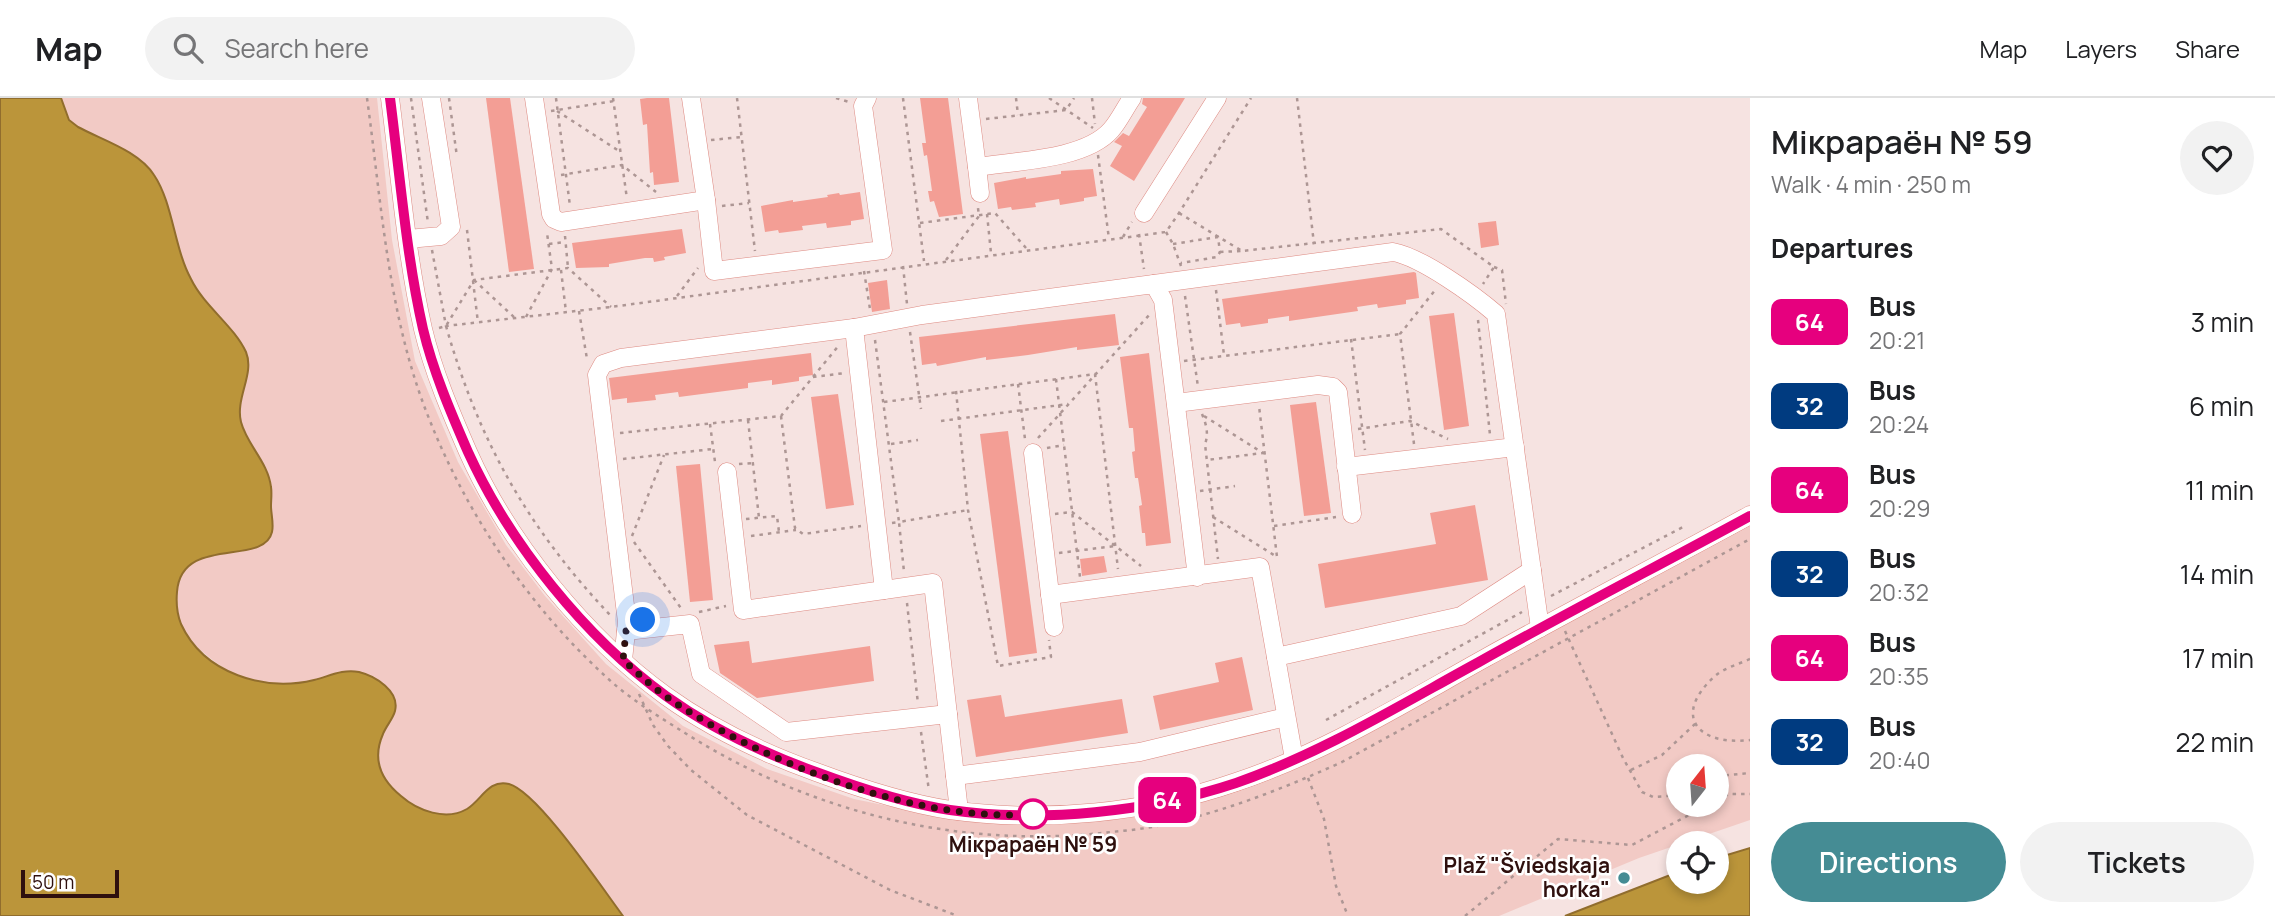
<!DOCTYPE html>
<html lang="en">
<head>
<meta charset="utf-8">
<style>
	body { margin:0; font-family:Manrope,sans-serif; background:#f2f2f2; color:#202124; height:100vh; display:flex; flex-direction:column; font-size:26px; white-space:nowrap }
	* { box-sizing:border-box; margin:0 }
	p { font-size:23px; color:#757577 }
	.icon { flex:none; width:38px; height:38px; fill:none; stroke:currentColor; stroke-width:2; stroke-linecap:round; stroke-linejoin:round }
	.map { position:relative; flex:1; overflow:hidden }
	.sheet { display:flex; flex-direction:column; background:#fff; width:525px }
	.sheet>* { flex:none }
	.badge { padding:0 14px; border-radius:10px; font-size:24px; line-height:46px }
	.needle { width:46px; rotate:17deg }
	.controls { position:absolute; left:1666px; top:656px; display:grid; gap:14px }
	.controls a { display:grid; place-items:center; width:63px; height:63px; border-radius:50%; background:#fff; box-shadow:0 4px 10px #0003; font-size:35px }
	.scale { position:absolute; left:21px; bottom:18px; width:98px; box-sizing:border-box; padding-left:7px; border:4px solid #2f100e; border-top:0; font-size:19px; line-height:24px; white-space:nowrap; color:#2f100e; -webkit-text-stroke:5px #fff; paint-order:stroke }
	.you { position:absolute; width:35px; height:35px; margin:-18px; border:5px solid #fff; border-radius:50%; background:#1a73e8; box-shadow:0 0 0 10px #1a73e833 }
	.map>.badge { position:absolute; translate:-50% -50%; box-shadow:0 0 0 4px #fff }
	h2 { padding:0 21px; font-size:26px; line-height:63px }
	.round { display:grid; place-items:center; flex:none; width:74px; height:74px; border-radius:37px; background:#f2f2f2 }
	.headline { display:flex; align-items:center; justify-content:space-between; height:119px; padding:0 21px }
	h1 { font-size:33px; font-weight:600; line-height:52px }
	.button { display:flex; gap:14px; margin-top:auto; padding:14px 21px }
	.button a { flex:1; height:80px; border-radius:42px; background:#458c94; color:#fff; font-size:28px; font-weight:600; line-height:80px; text-align:center }
	.button a+a { background:#f2f2f2; color:#202124 }
	ul { padding:0; list-style:none }
	li { display:flex; align-items:center; gap:21px; height:84px; padding:0 21px }
	li div { flex:1 }
	li b { display:block; font-size:26px }
	li em { font-style:normal }
	li .badge { min-width:77px; font-weight:700; text-align:center }
	header { display:flex; align-items:center; gap:42px; box-sizing:border-box; height:98px; padding:0 35px; background:#fff; border-bottom:2px solid #e0e0e0 }
	header strong { font-size:33px }
	nav { display:flex; gap:38px; margin-inline-start:auto; font-size:24px }
	.search { width:490px; height:63px; background:#f2f2f2; display:flex; align-items:center; gap:18px; box-sizing:border-box; padding:0 24px; border-radius:38px; color:#757577; font-size:26px }
	main { display:flex; flex:1; min-height:0 }
	.map>svg:first-child { display:block }
	.green { fill:#f2cac5; fill-rule:evenodd }
	.water { fill:#bb953a; stroke:#916d2d; stroke-width:2 }
	.building { fill:#f39e95 }
	.lines { fill:none; stroke-linecap:round; stroke-linejoin:round }
	.minor-casing { stroke:#de8a82; stroke-width:19 }
	.path { stroke:#ad9694; stroke-width:2.5; stroke-dasharray:3.5 5; stroke-linecap:butt }
	.minor { stroke:#fff; stroke-width:18 }
	.line-casing { stroke:#fff; stroke-width:16 }
	.line { stroke:#e6007e; stroke-width:10 }
	.walk { stroke:#2f100e; stroke-width:7; stroke-dasharray:0 12.6 }
	.stop-dot { fill:#fff; stroke:#e6007e; stroke-width:3.5 }
	.poi-dot { fill:#458c94; stroke:#fff; stroke-width:2.5 }
	.labels { text-anchor:middle; stroke-width:5; stroke-linejoin:round; paint-order:stroke }
	.stop-label { font-size:21px; font-weight:bold; fill:#2f100e; stroke:#fff }
	.poi-label { font-size:21px; font-weight:bold; fill:#2f100e; stroke:#fff; text-anchor:end }
</style>
</head>
<body>
<header>
<strong>Map</strong>
<div class="search"><svg class="icon" aria-label="search" viewBox="0 0 24 24"><circle cx="10" cy="10" r="6"/><path d="M15 15l6 6"/></svg>Search here</div>
<nav><a>Map</a><a>Layers</a><a>Share</a></nav>
</header>
<main>
<div class="map">
<svg width="1750" height="818" viewBox="0 0 1750 818">
	<rect width="100%" height="100%" fill="#f6e3e1"/>
	<path class="green" d="M61,0H377L392,142L415,263L458,364L506,447L545,498L606,566L683,628L767,671L854,701L947,720L1053,727L1152,711L1236,691L1750,426V722L1639,760L1499,818H623L540,709L522,693C510,694 497,693 485,696C479,697 478,702 474,706C463,715 448,718 434,715C399,707 367,675 381,639C386,628 397,617 396,605C395,597 387,588 380,584C371,579 350,572 340,574C331,575 323,580 314,582C276,592 240,585 210,560C194,548 181,533 177,513C175,501 175,483 184,473C205,446 249,464 270,439L272,427L271,388L262,364L242,328L239,315L248,273L245,253L192,184L182,162L160,87L144,65L78,29L70,22ZM1678,668H1717V707H1678Z"/>
	<g class="water">
		<path d="M0,0H61L69,22L78,29C102,42 139,53 154,77C173,105 174,150 191,181C204,208 234,228 246,254C255,276 235,300 241,324C247,347 268,364 271,389C272,395 271,402 271,408C271,416 274,426 272,434C264,469 181,436 177,494C176,505 177,516 181,526C204,576 265,594 314,582C330,578 342,571 359,574C375,578 400,593 395,613C393,621 386,628 383,636C372,661 380,681 401,698C418,713 446,723 467,711C482,702 488,681 509,686C538,694 602,790 623,818H0Z"/>
		<path d="M1750,750V818H1565L1678,774V784H1717V760Z"/>
	</g>
	<g class="building">
		<path d="M486,0H510L534,171L509,174Z"/>
		<path d="M647,0H669L679,84L654,87L653,74L650,75L647,26L643,27L640,1Z"/>
		<path d="M920,0H948L963,116L939,119L934,103L930,104L928,93H932L927,57L924,58L922,45H926Z"/>
		<path d="M1143,0H1185L1134,83L1110,68L1122,48L1114,44L1123,35L1129,38L1147,9L1142,6Z"/>
		<path d="M1093,71L1097,98L1084,100V103L1060,107L1059,101L1035,105L1036,109L1012,112L1011,109L998,111L994,85L1026,79V81L1061,76V73Z"/>
		<path d="M860,94L864,121L851,123V127L827,130L826,125L802,128L803,132L779,135L778,132L765,134L761,108L793,102V104L828,99L827,97L839,95L840,97Z"/>
		<path d="M1496,123L1499,147L1481,150L1478,125Z"/>
		<path d="M682,131L686,155L664,159L665,162L654,164L653,160H645L609,166V169L576,170L572,145Z"/>
		<path d="M1414,174L1416,175L1419,200L1406,202V206L1378,210L1377,206L1357,209L1358,213L1289,223V218L1268,221V225L1241,229L1240,225L1226,227L1222,201Z"/>
		<path d="M887,182L890,211L872,214L868,185Z"/>
		<path d="M1454,215L1469,328L1444,332L1429,218Z"/>
		<path d="M1115,216L1119,247L1077,252V249L1028,257L986,262V259L937,268L936,265L922,267L919,239Z"/>
		<path d="M811,255L813,277L799,279V283L772,287V282L748,285V290L679,299L678,294L655,297L656,302L627,305V300L612,302L609,280Z"/>
		<path d="M1149,255L1171,445L1146,448L1145,435H1142L1139,408L1142,407L1138,380H1135L1132,354L1135,353L1133,330H1129L1120,259Z"/>
		<path d="M838,296L854,407L826,411L811,299Z"/>
		<path d="M1316,304L1331,415L1304,418L1290,307Z"/>
		<path d="M1008,333L1037,555L1009,559L980,336Z"/>
		<path d="M700,366L713,502L690,504L676,368Z"/>
		<path d="M1475,407L1488,482L1325,510L1318,466L1436,446L1430,415Z"/>
		<path d="M1104,458L1107,474L1082,478L1080,461Z"/>
		<path d="M749,543L752,565L870,548L874,583L757,600L720,575L714,547Z"/>
		<path d="M1242,559L1253,612L1160,632L1153,598L1219,584L1215,565Z"/>
		<path d="M1001,597L1005,619L1122,601L1128,635L976,659L967,602Z"/>
	</g>
	<g class="lines">
		<g class="minor-casing">
			<g id="minor">
				<path d="M390,0C400,77 406,156 423,231C433,273 451,315 468,354C509,446 585,539 666,598C712,631 763,655 816,674C859,690 904,705 950,712C1044,725 1147,715 1236,684C1324,655 1406,604 1487,559C1574,511 1662,465 1750,417"/>
				<path d="M534,0L551,116L554,121L561,124L706,102L691,0"/>
				<path d="M968,0L977,69C1014,63 1085,62 1111,32C1119,23 1125,10 1132,0"/>
				<path d="M977,69L980,95"/>
				<path d="M706,102L714,173L883,152L863,8L867,0"/>
				<path d="M1144,115L1217,0"/>
				<path d="M408,141L441,138L451,129L431,0"/>
				<path d="M1154,186L1393,154C1421,159 1474,197 1496,216L1540,530"/>
				<path d="M854,230L884,492"/>
				<path d="M1176,305L1318,287L1333,289L1338,294L1352,416"/>
				<path d="M1033,355L1054,529"/>
				<path d="M1346,369L1515,349"/>
				<path d="M727,374L743,512L933,485L959,713"/>
				<path d="M1050,497L1260,469L1294,661"/>
				<path d="M626,533L690,526L701,576L786,634L948,616"/>
				<path d="M1276,559L1461,518L1532,472"/>
				<path d="M623,562L627,524L597,277L603,266L621,260L854,230L922,217L1154,186L1163,202L1197,479"/>
				<path d="M955,678L1140,654L1286,619"/>
			</g>
		</g>
		<g class="path">
			<path d="M367,0C382,109 388,220 430,323C470,423 534,515 614,586C635,604 661,620 685,635C810,714 955,750 1102,735C1119,733 1136,732 1152,729C1219,716 1280,692 1342,664L1750,441"/>
			<path d="M411,0L428,125"/>
			<path d="M449,0L457,59"/>
			<path d="M556,0L570,108"/>
			<path d="M613,0L627,101"/>
			<path d="M737,0L755,153"/>
			<path d="M836,0L849,4"/>
			<path d="M903,0L924,163"/>
			<path d="M1016,0L1018,17"/>
			<path d="M1049,0L1093,30"/>
			<path d="M1092,0L1095,26"/>
			<path d="M1297,0L1314,146"/>
			<path d="M551,13L614,3"/>
			<path d="M557,13L619,53"/>
			<path d="M986,21L1066,12L1074,0"/>
			<path d="M711,42L742,39"/>
			<path d="M1098,57L1109,141"/>
			<path d="M561,77L622,67L656,94"/>
			<path d="M722,108L749,105"/>
			<path d="M1179,115L1242,153L1441,131L1494,169L1483,186"/>
			<path d="M987,116L991,155"/>
			<path d="M920,125L995,115L1026,150"/>
			<path d="M467,132L478,225"/>
			<path d="M1166,134L1173,146L1181,168"/>
			<path d="M1139,136L1144,171"/>
			<path d="M565,138L568,170"/>
			<path d="M1123,139L1132,124"/>
			<path d="M549,146L565,144"/>
			<path d="M1173,146L1218,139L1220,154L1217,159L1181,165"/>
			<path d="M432,152L446,228L611,209L1166,134L1179,115L1251,0"/>
			<path d="M1220,154L1241,153"/>
			<path d="M946,162L979,118L978,110"/>
			<path d="M903,168L907,206"/>
			<path d="M1494,169L1502,172L1506,206"/>
			<path d="M561,172L566,214"/>
			<path d="M864,173L870,211"/>
			<path d="M474,182L515,220"/>
			<path d="M1216,192L1224,257"/>
			<path d="M677,198L698,170"/>
			<path d="M1185,198L1198,289"/>
			<path d="M579,213L587,261"/>
			<path d="M526,219L552,171L547,135"/>
			<path d="M1478,222L1490,337"/>
			<path d="M446,228C479,344 529,432 612,519"/>
			<path d="M439,230L446,228L474,182L568,170L611,209"/>
			<path d="M910,234L921,311"/>
			<path d="M1351,241L1365,352"/>
			<path d="M875,242L899,424L968,412"/>
			<path d="M1184,263L1400,236"/>
			<path d="M813,279L845,275"/>
			<path d="M1056,281L1080,479"/>
			<path d="M1018,286L1025,341"/>
			<path d="M956,293L968,412L998,568L1051,559L1049,542"/>
			<path d="M884,304L1095,276L1118,471"/>
			<path d="M1202,316C1206,326 1209,335 1205,346L1218,461"/>
			<path d="M781,318L795,430L803,436L861,428"/>
			<path d="M1204,318L1263,355L1207,362"/>
			<path d="M748,322L759,420"/>
			<path d="M941,323L1068,306"/>
			<path d="M710,326L715,364"/>
			<path d="M1358,331L1410,323L1448,341"/>
			<path d="M620,335L781,318L840,246"/>
			<path d="M1038,340L1151,215"/>
			<path d="M891,346L918,342"/>
			<path d="M1414,346L1400,236L1436,191"/>
			<path d="M1047,350L1064,347"/>
			<path d="M623,361L713,351"/>
			<path d="M739,366L753,365"/>
			<path d="M1200,393L1235,388"/>
			<path d="M1055,416L1072,414L1141,468"/>
			<path d="M1213,419L1277,459L1259,308"/>
			<path d="M746,421L777,418L779,434"/>
			<path d="M892,425L899,424L904,474"/>
			<path d="M1274,428L1336,419"/>
			<path d="M632,438L664,357"/>
			<path d="M751,438L796,432"/>
			<path d="M634,444L683,513"/>
			<path d="M1059,455L1115,448"/>
			<path d="M1551,498L1683,429"/>
			<path d="M907,505L918,606"/>
			<path d="M699,514L726,508"/>
			<path d="M1565,533L1623,660L1642,694L1653,699L1668,698L1678,691"/>
			<path d="M1750,561C1739,566 1724,570 1715,578C1671,618 1698,648 1750,642"/>
			<path d="M639,596L653,627L668,648L691,672L747,717L890,792L958,818"/>
			<path d="M1326,622L1522,514"/>
			<path d="M921,634L929,693"/>
			<path d="M1631,672L1662,657L1695,626"/>
			<path d="M1717,678L1750,675"/>
			<path d="M1308,680L1324,721L1336,788L1348,818"/>
			<path d="M1717,702L1729,696H1750"/>
			<path d="M1465,818L1558,741L1632,747L1708,707"/>
		</g>
		<use href="#minor" class="minor"/>
	</g>
	<g class="lines">
		<g class="line-casing">
			<path id="line" d="M390,0C400,77 406,156 423,231C433,273 451,315 468,354C510,446 585,539 666,598C712,631 763,655 816,674C859,690 904,705 950,712C1042,725 1149,714 1236,685C1322,655 1400,607 1479,564C1568,514 1660,467 1750,418"/>
		</g>
		<use href="#line" class="line"/>
		<path class="walk" d="M643,522L627,524L623,562C638,575 652,589 668,600C763,665 918,725 1033,716"/>
	</g>
	<circle class="stop-dot" cx="1033" cy="716" r="14"/>
	<circle class="poi-dot" cx="1624" cy="780" r="7"/>
	<g class="labels">
		<g class="stop-label">
			<text x="1033" y="754">Мікрараён № 59</text>
		</g>
		<g class="poi-label">
			<text x="1610" y="775">Plaž "Šviedskaja<tspan x="1610" dy="24">horka"</tspan></text>
		</g>
	</g>
</svg>
<div class="controls">
<a><svg class="needle" viewBox="-14 -14 28 28"><path d="M0-13l5 13h-10z" fill="#e53935"/><path d="M0 13l5-13h-10z" fill="#757577"/></svg></a>
<a><svg class="icon" aria-label="locate" viewBox="0 0 24 24"><circle cx="12" cy="12" r="6"/><path d="M12 2v4M12 18v4M2 12h4M18 12h4"/></svg></a>
</div>
<div class="scale">50 m</div>
<div class="you" style="left:643px;top:522px"></div>
<b class="badge" style="left:1167px;top:702px;background:#e6007e;color:#fff">64</b>
</div>
<section class="sheet">
<div class="headline"><div><h1>Мікрараён № 59</h1><p>Walk · 4 min · 250 m</p></div><a class="round"><svg class="icon" aria-label="heart" viewBox="0 0 24 24"><path d="M12 20l-8-8c-3-5 5-10 8-4 3-6 11-1 8 4z"/></svg></a></div>
<h2>Departures</h2>
<ul>
<li><span class="badge" style="background:#e6007e;color:#fff">64</span><div><b>Bus</b><p>20:21</p></div><em>3 min</em></li>
<li><span class="badge" style="background:#003b80;color:#fff">32</span><div><b>Bus</b><p>20:24</p></div><em>6 min</em></li>
<li><span class="badge" style="background:#e6007e;color:#fff">64</span><div><b>Bus</b><p>20:29</p></div><em>11 min</em></li>
<li><span class="badge" style="background:#003b80;color:#fff">32</span><div><b>Bus</b><p>20:32</p></div><em>14 min</em></li>
<li><span class="badge" style="background:#e6007e;color:#fff">64</span><div><b>Bus</b><p>20:35</p></div><em>17 min</em></li>
<li><span class="badge" style="background:#003b80;color:#fff">32</span><div><b>Bus</b><p>20:40</p></div><em>22 min</em></li>
</ul>
<div class="button"><a>Directions</a><a>Tickets</a></div>
</section>
</main>
</body>
</html>
